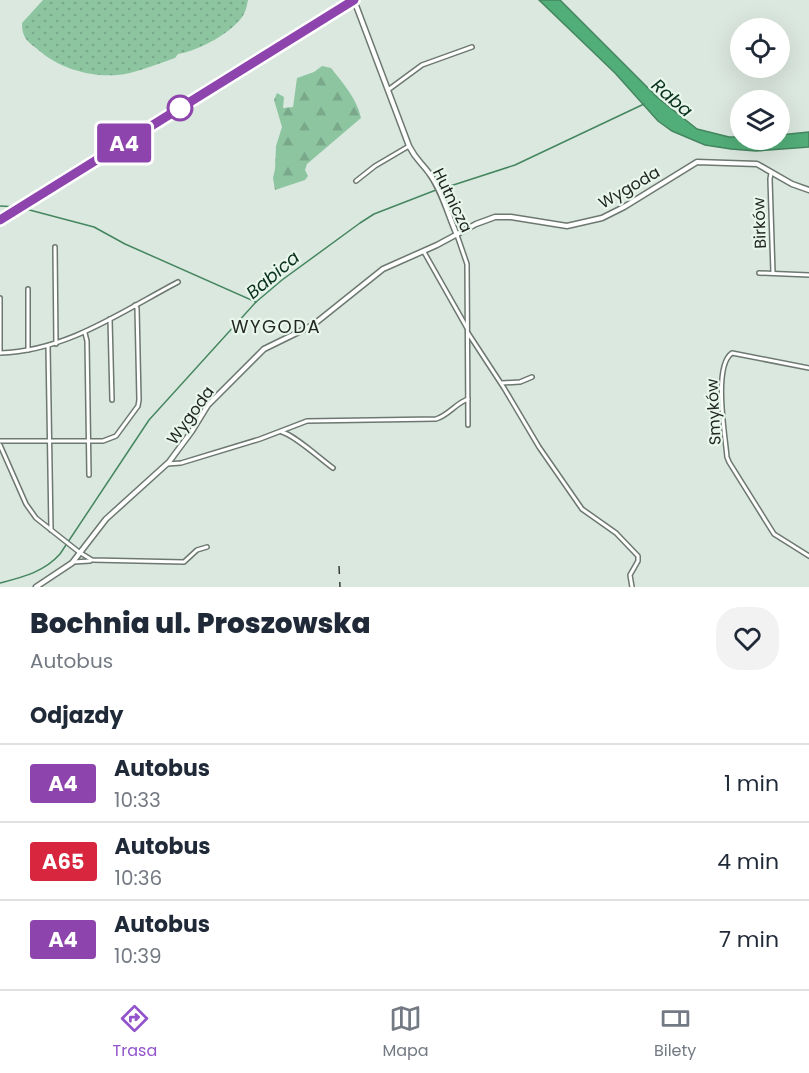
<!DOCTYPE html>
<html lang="pl">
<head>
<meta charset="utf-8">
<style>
	body { margin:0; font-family:Poppins,sans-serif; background:#f2f2f3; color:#1f2937; height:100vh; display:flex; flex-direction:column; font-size:22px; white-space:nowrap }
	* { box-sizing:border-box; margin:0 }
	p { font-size:20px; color:#747a83 }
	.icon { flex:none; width:33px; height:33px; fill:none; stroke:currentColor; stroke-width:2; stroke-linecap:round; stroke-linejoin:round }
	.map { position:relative; height:587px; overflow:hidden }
	.drawer { display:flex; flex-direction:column; background:#fff; flex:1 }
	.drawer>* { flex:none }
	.badge { padding:0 12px; border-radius:4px; font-size:21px; line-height:39px }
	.fabs { position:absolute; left:730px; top:18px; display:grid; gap:12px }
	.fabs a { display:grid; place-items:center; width:60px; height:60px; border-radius:50%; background:#fff; box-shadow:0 6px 24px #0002; font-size:30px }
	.map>.badge { position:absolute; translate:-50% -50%; box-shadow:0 0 0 3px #fff }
	h2 { padding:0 30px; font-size:22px; line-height:54px }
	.round { display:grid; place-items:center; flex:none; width:63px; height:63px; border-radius:24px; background:#f2f2f3 }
	.headline { display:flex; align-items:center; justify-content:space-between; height:102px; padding:0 30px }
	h1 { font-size:28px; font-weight:800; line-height:45px }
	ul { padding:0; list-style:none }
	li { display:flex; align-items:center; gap:18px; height:78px; padding:0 30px; border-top:2px solid #e0e1e3 }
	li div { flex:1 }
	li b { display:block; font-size:22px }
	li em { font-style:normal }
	li .badge { min-width:66px; font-weight:700; text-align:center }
	.menu { display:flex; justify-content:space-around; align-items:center; height:84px; border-top:2px solid #e0e1e3; background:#fff; font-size:16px; color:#747a83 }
	.menu a { display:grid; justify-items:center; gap:3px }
	.menu .on { color:#9254cb }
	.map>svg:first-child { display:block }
	.grass { fill:url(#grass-dots) }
	.forest { fill:url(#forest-firs) }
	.water { fill:#52ae78; stroke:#44865f; stroke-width:1.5 }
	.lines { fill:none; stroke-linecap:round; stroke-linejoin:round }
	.stream { stroke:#44865f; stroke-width:1.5 }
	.minor-casing { stroke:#6d7870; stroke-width:6 }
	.tertiary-casing { stroke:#6d7870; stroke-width:7 }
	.secondary-casing { stroke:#6d7870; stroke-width:7 }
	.minor { stroke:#fff; stroke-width:3 }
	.tertiary { stroke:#fff; stroke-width:4 }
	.secondary { stroke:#fff; stroke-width:4 }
	.rail { stroke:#363c38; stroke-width:1.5; stroke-dasharray:8 8; stroke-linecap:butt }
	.line-casing { stroke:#fff; stroke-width:14 }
	.line { stroke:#8e44ad; stroke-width:9 }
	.stop-dot { fill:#fff; stroke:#8e44ad; stroke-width:3 }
	.labels { text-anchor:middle; stroke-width:4.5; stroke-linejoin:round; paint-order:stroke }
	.street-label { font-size:16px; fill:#222724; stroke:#e8f6ec }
	.water-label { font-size:18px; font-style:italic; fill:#0a321d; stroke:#e8f6ec }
	.neighbourhood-label { font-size:18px; letter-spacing:1.5px; fill:#222724; stroke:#e8f6ec }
</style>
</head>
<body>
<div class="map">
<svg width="809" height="587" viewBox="0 0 809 587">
	<defs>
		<pattern id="grass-dots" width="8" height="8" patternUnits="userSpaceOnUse" patternTransform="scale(1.5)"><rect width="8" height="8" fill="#8dc5a1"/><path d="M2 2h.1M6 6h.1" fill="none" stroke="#79a98a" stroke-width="1.8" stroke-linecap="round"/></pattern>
		<pattern id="forest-firs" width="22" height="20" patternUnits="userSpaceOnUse" patternTransform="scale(1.5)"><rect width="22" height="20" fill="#8dc5a1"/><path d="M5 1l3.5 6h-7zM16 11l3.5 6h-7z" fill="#79a98a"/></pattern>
	</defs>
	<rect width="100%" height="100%" fill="#dbe8df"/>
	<path class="grass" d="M43,0H248C247,5 246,10 244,14C234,32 198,51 178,54L175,58C160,63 145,69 130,73C101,80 63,71 41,52C29,42 22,40 22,23Z"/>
	<path class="forest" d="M322,66L331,68C343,83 357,99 361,118L307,164L305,170L308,176L305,180L275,190L273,178L275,169L276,146L282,127L274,100L277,93L284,97L283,108L293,107L297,78L314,72Z"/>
	<path class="water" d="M539,0H560L658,98L697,129L729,137H741V140H780V135L809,132V147L756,151L731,149L705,145L672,131L658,121L615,73Z"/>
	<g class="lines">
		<g class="stream">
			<path d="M441,189L515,165L644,104"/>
			<path d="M0,206L17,207"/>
			<path d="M22,208L94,227L125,244L256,302"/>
			<path d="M0,583C23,577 44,572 60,554L149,420L256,302L282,280L360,223L374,214L436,190"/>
		</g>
		<g class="minor-casing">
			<g id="minor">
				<path d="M388,90L422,65L472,47"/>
				<path d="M771,173L770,179L773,273"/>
				<path d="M356,181L375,166L409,146"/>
				<path d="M457,235L467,264L468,425"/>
				<path d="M55,247L56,344"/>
				<path d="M424,252L467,328"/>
				<path d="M759,273L809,275"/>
				<path d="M0,298V353"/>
				<path d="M110,319L112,400"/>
				<path d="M85,333L87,341L89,475"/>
				<path d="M468,333L504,388L539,447L582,509L616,533L638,556V561L630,575L632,587"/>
				<path d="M48,346L51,530"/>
				<path d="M28,350V289"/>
				<path d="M0,353C67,351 121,312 178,282"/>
				<path d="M809,368L732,353C713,366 725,434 727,457L729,462L774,534L809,556"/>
				<path d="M502,383L520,382L532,377"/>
				<path d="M282,432C296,436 319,458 333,468"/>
				<path d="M0,441H103L116,436L138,406L139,400L137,308L135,305"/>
				<path d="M0,445L26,504L36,518L79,552L92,560L184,562L197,550L207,547"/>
				<path d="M167,464L181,463L260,439L307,421L436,419C449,415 456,403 468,399"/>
				<path d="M73,562L90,561"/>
			</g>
		</g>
		<g class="tertiary-casing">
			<g id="tertiary">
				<path d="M354,0L409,146C416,160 421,162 429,173C442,190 448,215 457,235"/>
				<path d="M36,587L72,563L106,519L169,462L192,431L208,405L264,349L313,325L383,269L437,245L476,224L495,217H511L567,226L602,218L624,207L697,162L757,164L792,184L809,190"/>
			</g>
		</g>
		<g class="secondary-casing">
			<path id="secondary" d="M0,220L354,0"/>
		</g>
		<use href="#minor" class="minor"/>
		<use href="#tertiary" class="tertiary"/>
		<use href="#secondary" class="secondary"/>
		<path class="rail" d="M339,566L340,587"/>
	</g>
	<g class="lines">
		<g class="line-casing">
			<path id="line" d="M0,220L354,0"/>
		</g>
		<use href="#line" class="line"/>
	</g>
	<circle class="stop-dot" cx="180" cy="108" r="12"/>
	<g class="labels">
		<g class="street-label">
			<text transform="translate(629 187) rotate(-30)" y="6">Wygoda</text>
			<text transform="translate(453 200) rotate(64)" y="6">Hutnicza</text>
			<text transform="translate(759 223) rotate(-92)" y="6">Birków</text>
			<text transform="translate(713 412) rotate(-93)" y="6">Smyków</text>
			<text transform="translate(190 415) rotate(-54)" y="6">Wygoda</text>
		</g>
		<g class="water-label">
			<text transform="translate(672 98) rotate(41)" y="6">Raba</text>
			<text transform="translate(273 275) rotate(-40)" y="6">Babica</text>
		</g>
		<g class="neighbourhood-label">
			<text x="276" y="333">WYGODA</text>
		</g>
	</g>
</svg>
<div class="fabs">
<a><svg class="icon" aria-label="locate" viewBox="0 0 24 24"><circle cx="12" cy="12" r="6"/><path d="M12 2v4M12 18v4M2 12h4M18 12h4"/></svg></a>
<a><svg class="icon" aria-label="layers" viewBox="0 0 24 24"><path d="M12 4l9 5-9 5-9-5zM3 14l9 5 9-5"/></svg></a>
</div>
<b class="badge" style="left:124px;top:143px;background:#8e44ad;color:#fff">A4</b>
</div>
<section class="drawer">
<div class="headline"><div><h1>Bochnia ul. Proszowska</h1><p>Autobus</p></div><a class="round"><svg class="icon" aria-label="heart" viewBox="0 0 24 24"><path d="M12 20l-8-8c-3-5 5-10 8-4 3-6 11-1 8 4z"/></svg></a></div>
<h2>Odjazdy</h2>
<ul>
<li><span class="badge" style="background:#8e44ad;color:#fff">A4</span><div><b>Autobus</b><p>10:33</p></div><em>1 min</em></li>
<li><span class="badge" style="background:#d7263d;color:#fff">A65</span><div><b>Autobus</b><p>10:36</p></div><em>4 min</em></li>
<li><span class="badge" style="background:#8e44ad;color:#fff">A4</span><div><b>Autobus</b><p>10:39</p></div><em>7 min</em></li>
</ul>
</section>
<nav class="menu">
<a class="on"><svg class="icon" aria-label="directions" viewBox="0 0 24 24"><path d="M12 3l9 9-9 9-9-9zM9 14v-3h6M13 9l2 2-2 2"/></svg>Trasa</a>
<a><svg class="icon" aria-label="map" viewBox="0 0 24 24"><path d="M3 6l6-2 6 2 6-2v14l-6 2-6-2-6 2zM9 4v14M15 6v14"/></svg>Mapa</a>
<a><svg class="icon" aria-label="tickets" viewBox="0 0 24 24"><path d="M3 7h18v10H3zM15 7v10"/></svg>Bilety</a>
</nav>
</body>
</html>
